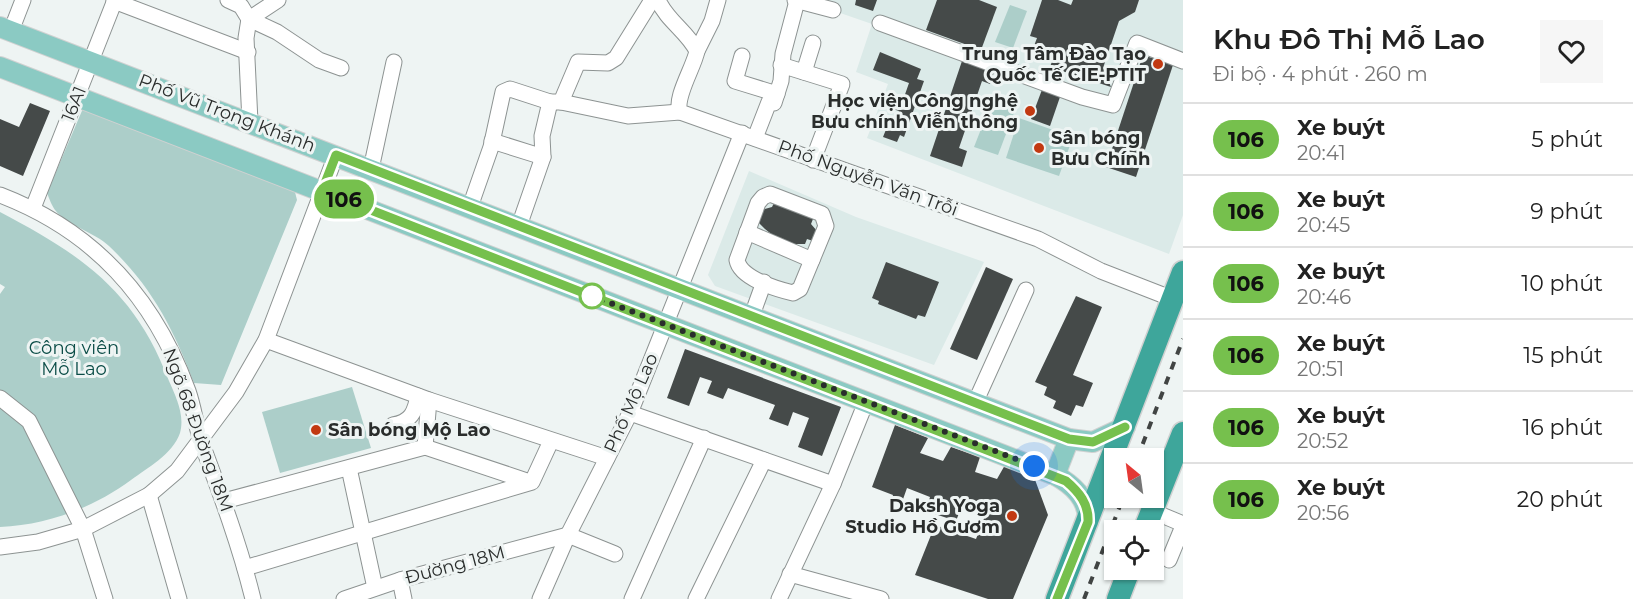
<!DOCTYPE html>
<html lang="vi">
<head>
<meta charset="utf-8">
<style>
	body { margin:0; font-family:Montserrat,sans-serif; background:#f6f6f6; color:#222; height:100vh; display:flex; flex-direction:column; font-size:22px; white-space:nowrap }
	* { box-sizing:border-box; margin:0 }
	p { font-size:20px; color:#767676 }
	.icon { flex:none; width:33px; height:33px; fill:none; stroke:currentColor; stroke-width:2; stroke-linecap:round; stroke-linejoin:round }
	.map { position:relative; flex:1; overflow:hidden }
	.sheet { display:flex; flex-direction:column; background:#fff; width:450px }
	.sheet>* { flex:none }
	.badge { padding:0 12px; border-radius:20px; font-size:21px; line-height:39px }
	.needle { width:39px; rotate:331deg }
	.tools { position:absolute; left:1104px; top:448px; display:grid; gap:12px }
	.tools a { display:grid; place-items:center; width:60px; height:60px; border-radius:0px; background:#fff; box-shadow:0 2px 4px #0004; font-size:30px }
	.you { position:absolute; width:30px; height:30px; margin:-15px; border:4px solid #fff; border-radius:50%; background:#1a73e8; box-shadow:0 0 0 9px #1a73e833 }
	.map>.badge { position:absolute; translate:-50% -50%; box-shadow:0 0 0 3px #fff }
	.round { display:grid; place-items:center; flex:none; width:63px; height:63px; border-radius:0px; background:#f6f6f6 }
	.head { display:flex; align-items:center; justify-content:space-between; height:102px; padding:0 30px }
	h1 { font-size:28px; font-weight:600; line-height:45px }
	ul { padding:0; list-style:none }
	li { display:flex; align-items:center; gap:18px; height:72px; padding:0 30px; border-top:2px solid #e0e0e0 }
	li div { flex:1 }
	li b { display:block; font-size:22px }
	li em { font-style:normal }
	li .badge { min-width:66px; font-weight:700; text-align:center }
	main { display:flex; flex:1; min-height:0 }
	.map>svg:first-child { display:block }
	.built { fill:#dbeae8 }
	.green { fill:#accec9 }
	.building { fill:#454a49 }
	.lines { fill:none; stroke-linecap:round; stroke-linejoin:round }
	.minor-casing { stroke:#8d9392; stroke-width:17 }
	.major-casing { stroke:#d0d1d1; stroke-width:22 }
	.highway-casing { stroke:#d0d1d1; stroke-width:25 }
	.minor { stroke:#fff; stroke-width:15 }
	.major { stroke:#8bcac3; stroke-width:20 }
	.highway { stroke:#3ea69b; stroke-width:22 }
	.rail { stroke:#414443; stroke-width:4; stroke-dasharray:8 8; stroke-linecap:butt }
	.line-casing { stroke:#fff; stroke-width:14 }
	.line { stroke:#76c04d; stroke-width:9 }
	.walk { stroke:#2a2d2c; stroke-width:6; stroke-dasharray:0 10.8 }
	.poi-dot { fill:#c23911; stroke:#eef4f3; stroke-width:2 }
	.stop-dot { fill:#fff; stroke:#76c04d; stroke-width:3 }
	.labels { text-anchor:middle; stroke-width:6; stroke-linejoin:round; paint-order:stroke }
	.poi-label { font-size:18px; font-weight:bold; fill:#2a2d2c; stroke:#eef4f3; text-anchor:end }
	.street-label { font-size:18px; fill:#2a2d2c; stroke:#eef4f3 }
	.park-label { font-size:18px; fill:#0b4d47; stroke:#eef4f3 }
</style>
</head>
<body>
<main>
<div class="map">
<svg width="1183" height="599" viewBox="0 0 1183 599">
	<rect width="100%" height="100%" fill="#eef4f3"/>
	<g class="built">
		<path d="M822,0H1183V215L1169,254L867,138L888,84L856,72L872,24L820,6Z"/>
		<path d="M749,171L856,217L984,262L934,365L715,286L708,275Z"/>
	</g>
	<g class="green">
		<path d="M1010,5L1027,11L1013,48L995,42Z"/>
		<path d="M994,96L1017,105L998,155L974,147Z"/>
		<path d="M84,106L294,188L297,200L221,385L194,383C173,328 152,287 109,246C94,232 68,226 55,210C52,206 49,198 47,193Z"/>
		<path d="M1019,118L1073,137L1059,176L1006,158Z"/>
		<path d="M0,212C82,255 135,291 169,381C176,397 185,415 180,433C173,454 147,468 131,480C93,508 47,525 0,527V294L5,287L0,284Z"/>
		<path d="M352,387L371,448L280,473L262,412Z"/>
	</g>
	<g class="building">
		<path d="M856,0H877L873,11L855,5Z"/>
		<path d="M937,0H979L997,7L981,50L926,30Z"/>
		<path d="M1042,0H1058L1071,5L1073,0H1139L1135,12L1119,21L1103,68L1111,87L1050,67L1055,53L1034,46L1037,38L1030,36Z"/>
		<path d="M880,52L921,69L917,79L924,81L904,137L900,135L897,142L883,137L891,117L896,119L899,111L887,107L890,99L902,103L909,83L873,70Z"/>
		<path d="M1143,55L1173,65L1136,177L1106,167Z"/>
		<path d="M963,58L995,69L990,84L982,81L959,148L967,151L962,167L930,156Z"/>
		<path d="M1043,87L1061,94L1050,126L1031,119Z"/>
		<path d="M30,103L50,111L23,176L0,166V119L19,127Z"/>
		<path d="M774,203L813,219L811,224L817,231L813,241L807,239L805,244H789L780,241L765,229L757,221L761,210L772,207Z"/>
		<path d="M886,262L939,282L925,317L918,315L916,319L878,304L879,301L872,298Z"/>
		<path d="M986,267L1013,279L977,360L950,349Z"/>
		<path d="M1076,296L1102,307L1073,375L1093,383L1083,407L1076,405L1071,416L1053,408L1056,401L1044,395L1047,387L1035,382Z"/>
		<path d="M685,349L841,407L822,456L798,447L809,418L793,412L788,426L769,419L775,405L728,388L723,399L707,393L712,381L700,377L689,406L667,398Z"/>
		<path d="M895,425L928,438L920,453L943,461L951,447L980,457L975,472L997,479L1005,465L1034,477L1048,515L1013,599H988L915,575L935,525L976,539L985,516L961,508L956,521L926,511L930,497L907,488L902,502L892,499L893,495L872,487Z"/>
	</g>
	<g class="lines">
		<g class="minor-casing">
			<g id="minor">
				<path d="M228,0L241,6L249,19L277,32L319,60L341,68"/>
				<path d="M658,0C667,21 687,31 697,51C694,67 674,98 680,112L1038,239L1101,271L1173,299"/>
				<path d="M795,0L833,10"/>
				<path d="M114,1L248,52"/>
				<path d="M880,23L1082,97L1113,105L1137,43L1183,61"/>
				<path d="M11,31L23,0"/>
				<path d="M697,51L712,21L718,0"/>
				<path d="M742,56L735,81L777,94"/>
				<path d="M781,65L842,84L813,160"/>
				<path d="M804,72L813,43"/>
				<path d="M550,102H561L578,62L608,63L616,58L652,0"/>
				<path d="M561,102L628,116L680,112"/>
				<path d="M250,122L246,38L249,19L278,0"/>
				<path d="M755,138L769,102L774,103L781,81L783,54L797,1"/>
				<path d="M492,141L543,157"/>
				<path d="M371,169L394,62"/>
				<path d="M770,194L822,214L826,226L800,289L793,293C776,289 740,278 737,260L758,203L763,197Z"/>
				<path d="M0,195C94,231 154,297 188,391C194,408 196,427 202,444C221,495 240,546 253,599"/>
				<path d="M470,207L491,147L503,92L510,89L550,102L542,136L543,157L519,226"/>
				<path d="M33,208L115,0"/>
				<path d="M747,232L812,260"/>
				<path d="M751,318L764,282"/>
				<path d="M266,340L429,400L607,458"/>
				<path d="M0,398L29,421L83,529L105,599"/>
				<path d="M975,403L1026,290"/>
				<path d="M630,413L833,484"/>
				<path d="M393,425C411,422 415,412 418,396"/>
				<path d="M425,447L530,482"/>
				<path d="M349,468L375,588"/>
				<path d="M149,495L179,599"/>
				<path d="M224,501L425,447L429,400"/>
				<path d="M1152,511L1183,524"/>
				<path d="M568,535L615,554"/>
				<path d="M0,547L38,542L83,529L149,495L177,471L236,392L266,340L336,155"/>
				<path d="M1169,560L1183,526"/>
				<path d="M245,568L532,482L551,441"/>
				<path d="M790,574L881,599"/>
				<path d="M400,580L404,599"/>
				<path d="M344,599L400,580L568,535"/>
				<path d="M540,599L568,535L630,413L742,133"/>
				<path d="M632,599L704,438"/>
				<path d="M696,599L764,460"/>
				<path d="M779,599L833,484L866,402"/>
			</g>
		</g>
		<g class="major-casing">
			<g id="major">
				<path d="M0,27L1069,439L1093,442L1125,427"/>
				<path d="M0,67L1055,475C1073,485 1089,499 1088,522"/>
				<path d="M1055,475L1069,439"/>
			</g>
		</g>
		<g class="highway-casing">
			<g id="highway">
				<path d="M1144,531L1183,433"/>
				<path d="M1057,599L1183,272"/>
				<path d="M1118,599L1129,570"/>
			</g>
		</g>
		<use href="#minor" class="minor"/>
		<use href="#major" class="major"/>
		<use href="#highway" class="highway"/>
		<g class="rail">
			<path d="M1137,459L1183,339"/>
			<path d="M1084,599L1123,498"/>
		</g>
	</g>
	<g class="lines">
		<g class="line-casing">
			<path id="line" d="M1057,599L1088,522C1089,504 1079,492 1066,481L322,191L336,155L1069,439L1093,442L1125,427"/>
		</g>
		<use href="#line" class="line"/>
		<path class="walk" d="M592,296L1034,466"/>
	</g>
	<g class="poi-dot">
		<circle cx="1158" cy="64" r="6"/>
		<circle cx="1030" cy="111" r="6"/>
		<circle cx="1039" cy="148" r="6"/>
		<circle cx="316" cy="430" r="6"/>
		<circle cx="1012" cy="516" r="6"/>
	</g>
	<circle class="stop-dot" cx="592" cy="296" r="12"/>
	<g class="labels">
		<g class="poi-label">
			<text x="1146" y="60">Trung Tâm Đào Tạo<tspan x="1146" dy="21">Quốc Tế CIE-PTIT</tspan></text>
			<text x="1018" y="107">Học viện Công nghệ<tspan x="1018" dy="21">Bưu chính Viễn thông</tspan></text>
			<text x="1051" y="144" text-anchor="start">Sân bóng<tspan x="1051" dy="21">Bưu Chính</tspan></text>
			<text x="328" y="436" text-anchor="start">Sân bóng Mộ Lao</text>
			<text x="1000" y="512">Daksh Yoga<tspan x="1000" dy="21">Studio Hồ Gươm</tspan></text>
		</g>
		<g class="street-label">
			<text transform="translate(74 104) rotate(-68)" y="6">16A1</text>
			<text transform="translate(227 113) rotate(21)" y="6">Phố Vũ Trọng Khánh</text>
			<text transform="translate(868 178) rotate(20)" y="6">Phố Nguyễn Văn Trỗi</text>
			<text transform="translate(631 403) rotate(-66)" y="6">Phố Mộ Lao</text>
			<text transform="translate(198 430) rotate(70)" y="6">Ngõ 68 Đường 18M</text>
			<text transform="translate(455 565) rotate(-15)" y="6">Đường 18M</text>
		</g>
		<g class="park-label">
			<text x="74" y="354">Công viên<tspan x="74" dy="21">Mỗ Lao</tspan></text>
		</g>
	</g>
</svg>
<div class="tools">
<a><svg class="needle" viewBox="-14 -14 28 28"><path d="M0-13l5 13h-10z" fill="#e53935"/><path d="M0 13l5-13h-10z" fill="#767676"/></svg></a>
<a><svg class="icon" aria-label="locate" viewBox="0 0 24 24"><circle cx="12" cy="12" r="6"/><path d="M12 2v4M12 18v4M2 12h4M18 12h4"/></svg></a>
</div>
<div class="you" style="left:1034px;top:466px"></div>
<b class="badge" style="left:344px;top:199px;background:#76c04d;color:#111">106</b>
</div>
<section class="sheet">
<div class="head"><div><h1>Khu Đô Thị Mỗ Lao</h1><p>Đi bộ · 4 phút · 260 m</p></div><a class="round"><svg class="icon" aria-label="heart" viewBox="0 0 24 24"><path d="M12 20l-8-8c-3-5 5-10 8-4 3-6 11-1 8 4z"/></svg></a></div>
<ul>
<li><span class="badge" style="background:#76c04d;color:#111">106</span><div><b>Xe buýt</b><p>20:41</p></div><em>5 phút</em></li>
<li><span class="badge" style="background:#76c04d;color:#111">106</span><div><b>Xe buýt</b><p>20:45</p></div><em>9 phút</em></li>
<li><span class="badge" style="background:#76c04d;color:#111">106</span><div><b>Xe buýt</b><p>20:46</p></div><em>10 phút</em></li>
<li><span class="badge" style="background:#76c04d;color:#111">106</span><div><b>Xe buýt</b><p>20:51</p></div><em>15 phút</em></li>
<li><span class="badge" style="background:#76c04d;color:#111">106</span><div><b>Xe buýt</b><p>20:52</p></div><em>16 phút</em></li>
<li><span class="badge" style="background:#76c04d;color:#111">106</span><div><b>Xe buýt</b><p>20:56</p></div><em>20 phút</em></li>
</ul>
</section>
</main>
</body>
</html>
